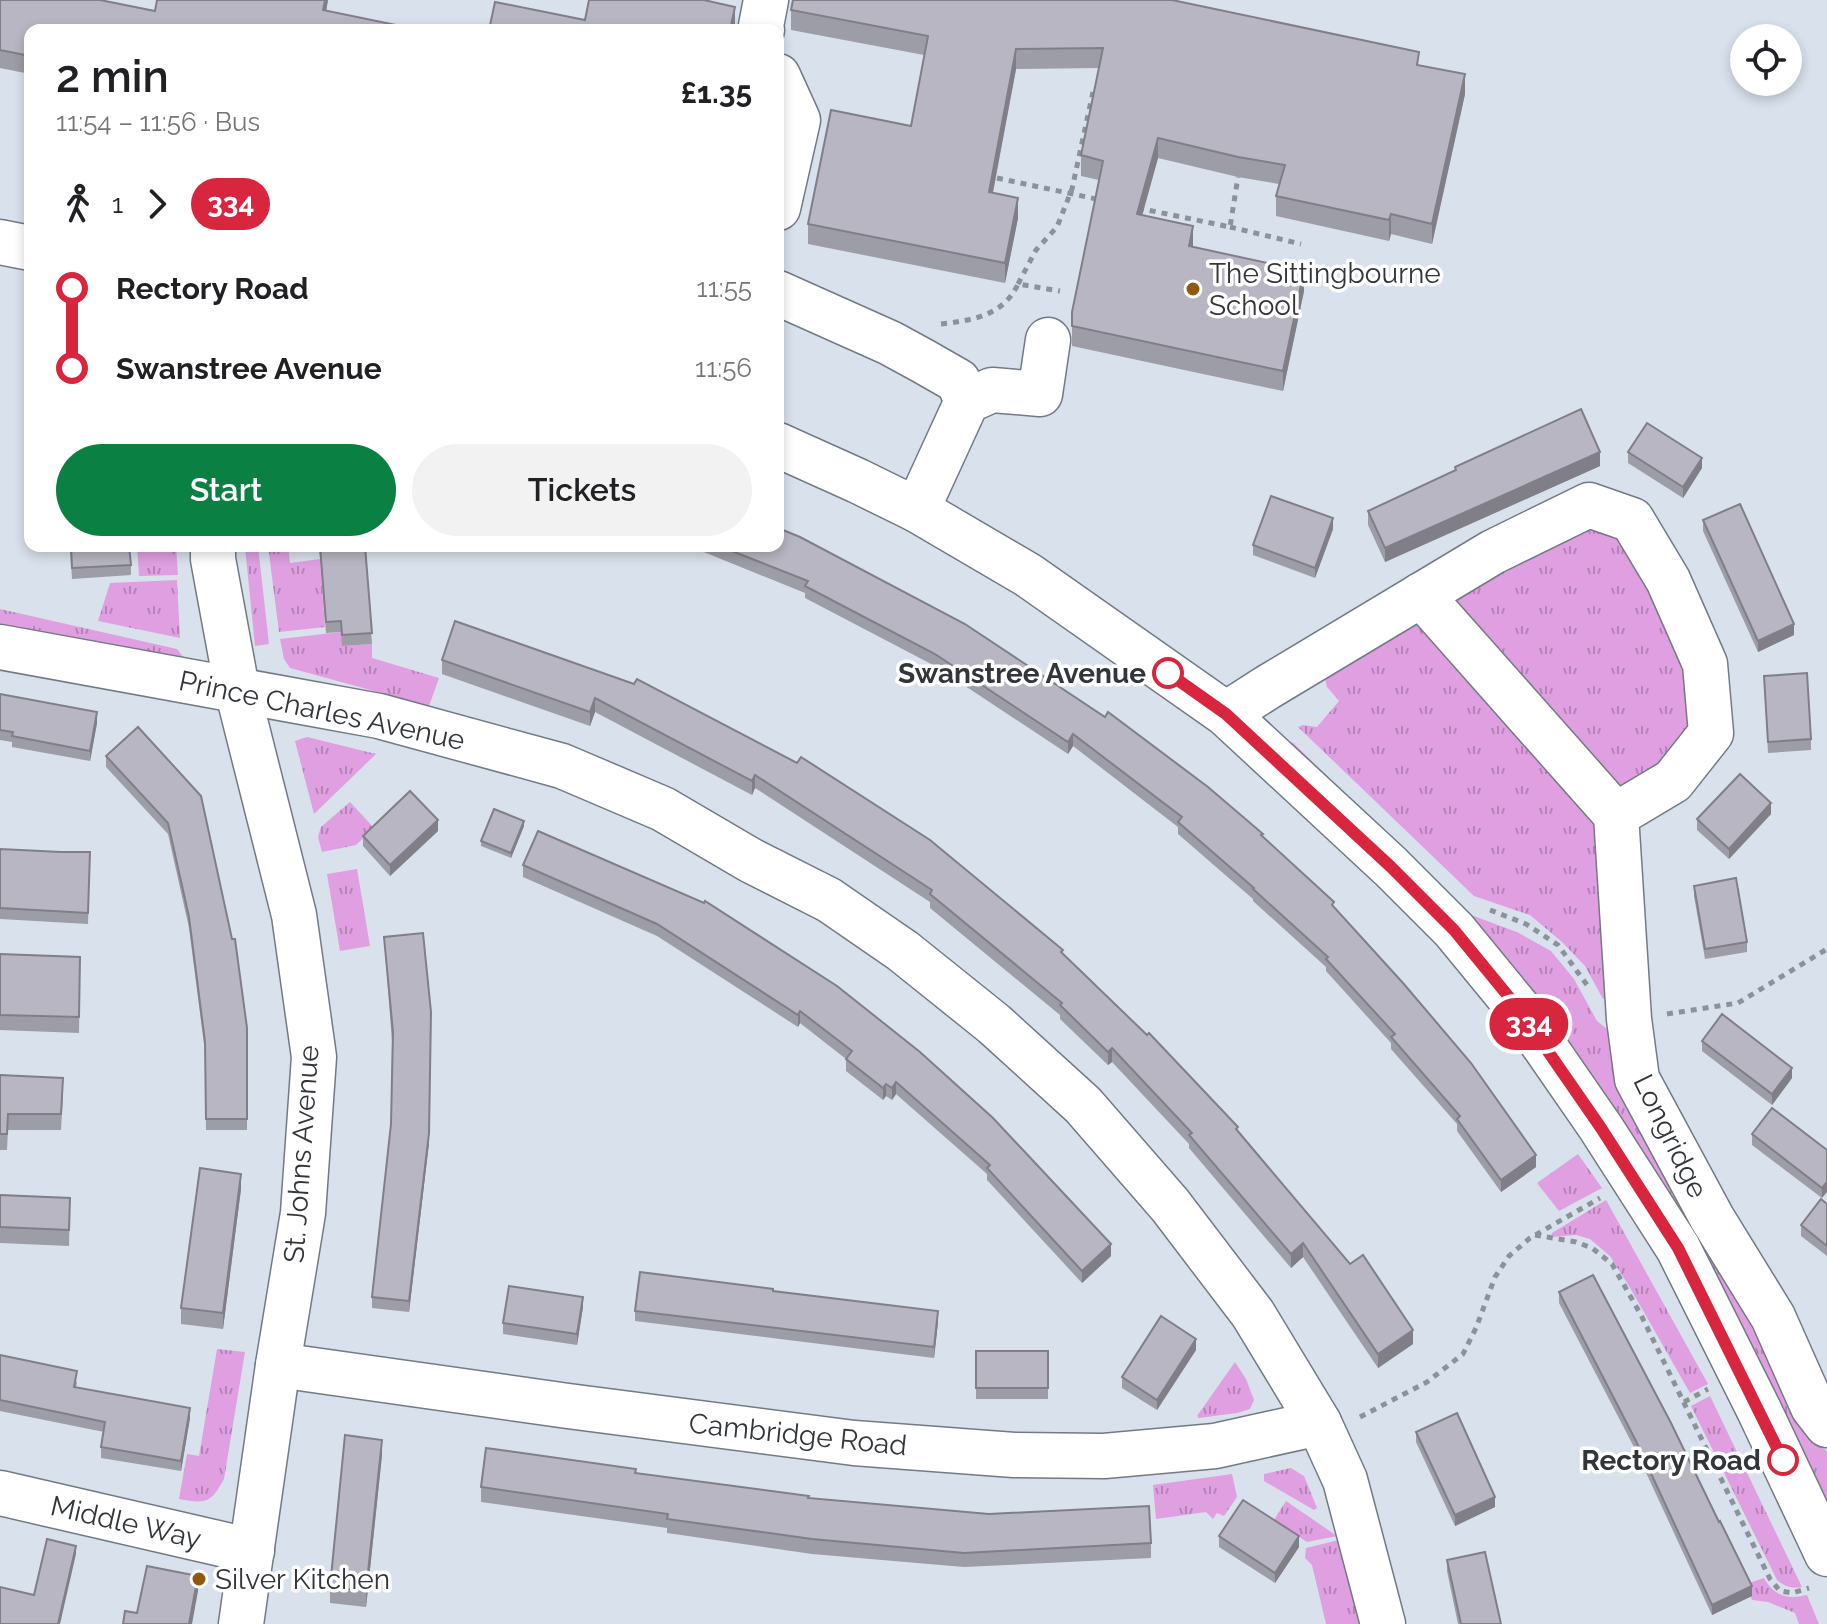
<!DOCTYPE html>
<html lang="en">
<head>
<meta charset="utf-8">
<style>
	body { margin:0; font-family:Raleway,sans-serif; background:#f2f2f2; color:#202124; height:100vh; display:flex; flex-direction:column; font-size:30px; white-space:nowrap }
	* { box-sizing:border-box; margin:0 }
	p { font-size:26px; color:#757577 }
	.icon { flex:none; width:44px; height:44px; fill:none; stroke:currentColor; stroke-width:2; stroke-linecap:round; stroke-linejoin:round }
	.map { position:relative; flex:1; overflow:hidden }
	.side { position:absolute; left:24px; top:24px; width:760px; height:528px; display:flex; flex-direction:column; background:#fff; border-radius:16px; box-shadow:0 4px 12px #0003 }
	.side>* { flex:none }
	.badge { padding:0 16px; border-radius:26px; font-size:28px; line-height:52px }
	.controls { position:absolute; left:1730px; top:24px; display:grid; gap:16px }
	.controls a { display:grid; place-items:center; width:72px; height:72px; border-radius:50%; background:#fff; box-shadow:0 4px 12px #0003; font-size:40px }
	.map>.badge { position:absolute; translate:-50% -50%; box-shadow:0 0 0 4px #fff }
	.legs { display:flex; align-items:center; gap:12px; height:88px; padding:0 32px; font-size:26px }
	.legs p { margin-inline-start:auto }
	.summary { display:flex; align-items:center; justify-content:space-between; height:136px; padding:0 32px }
	h1 { font-size:44px; font-weight:600; line-height:60px }
	.cta { display:flex; gap:16px; margin-top:auto; padding:16px 32px }
	.cta a { flex:1; height:92px; border-radius:48px; background:#0b8043; color:#fff; font-size:32px; font-weight:600; line-height:92px; text-align:center }
	.cta a+a { background:#f2f2f2; color:#202124 }
	ul { padding:0 32px; list-style:none }
	li { display:flex; align-items:center; gap:28px; height:80px; font-size:30px }
	li i { display:grid; place-items:center; width:12px; height:100%; margin:0 10px; background:currentColor }
	li i::after { content:''; width:20px; height:20px; margin:-10px; border:6px solid; border-radius:50%; background:#fff }
	li p { margin-inline-start:auto }
	li:first-child i { background:linear-gradient(#0000 50%,currentColor 0) }
	li:last-child i { background:linear-gradient(currentColor 50%,#0000 0) }
	.map>svg:first-child { display:block }
	.grass { fill:url(#grass-tufts) }
	.lines { fill:none; stroke-linecap:round; stroke-linejoin:round }
	.minor-casing { stroke:#737a84; stroke-width:47 }
	.path { stroke:#8c929a; stroke-width:5; stroke-dasharray:6 6; stroke-linecap:butt }
	.minor { stroke:#fff; stroke-width:44 }
	.wall { fill:#9d9da7 }
	.shaded-wall { fill:#807f88 }
	.building { fill:#b7b6c2; stroke:#807f88; stroke-width:2 }
	.line-1-casing { stroke:#fff; stroke-width:18 }
	.line-1 { stroke:#d7263d; stroke-width:12 }
	.poi-dot { fill:#8f5a0c; stroke:#fff; stroke-width:3 }
	.stop-1-dot { fill:#fff; stroke:#d7263d; stroke-width:4 }
	.labels { text-anchor:middle; stroke-width:7; stroke-linejoin:round; paint-order:stroke }
	.poi-label { font-size:28px; fill:#32353a; stroke:#fff; text-anchor:start }
	.stop-label { font-size:28px; font-weight:bold; fill:#32353a; stroke:#fff; text-anchor:end }
	.street-label { font-size:28px; fill:#32353a; stroke:#fff }
</style>
</head>
<body>
<div class="map">
<svg width="1827" height="1624" viewBox="0 0 1827 1624">
	<defs>
		<pattern id="grass-tufts" width="24" height="20" patternUnits="userSpaceOnUse" patternTransform="scale(2)"><rect width="24" height="20" fill="#df9fe1"/><path d="M3 7l-1-3M5 7V3M7 7l1-3M15 17l-1-3M17 17v-4M19 17l1-3" fill="none" stroke="#b582b7"/></pattern>
	</defs>
	<rect width="100%" height="100%" fill="#d9e1ec"/>
	<g class="grass">
		<path d="M1589,505L1632,520L1711,733L1603,814L1613,999H1603L1585,966L1562,942L1530,915L1474,896L1298,727L1303,725L1317,727L1339,701L1327,687L1324,675Z"/>
		<path d="M137,546H176L178,575L139,576Z"/>
		<path d="M258,546L269,644L255,646L245,547Z"/>
		<path d="M268,546H288L290,563L320,559L325,627L279,632Z"/>
		<path d="M177,580L180,638L98,621L110,583Z"/>
		<path d="M0,609L177,649L184,658L180,663L0,625Z"/>
		<path d="M341,632L343,646L372,644V658L439,678L429,706L290,668L284,659L280,639Z"/>
		<path d="M307,737L376,754L314,814L295,741Z"/>
		<path d="M1292,742L1471,915L1517,932L1551,951L1574,979L1597,1021L1622,1041L1814,1437L1827,1452V1507L1585,1072L1537,996L1469,924L1292,747Z"/>
		<path d="M350,802L374,828L356,845L322,852L318,837L321,827Z"/>
		<path d="M357,869L370,946L340,951L327,874Z"/>
		<path d="M1578,1154L1602,1188L1559,1211L1537,1183Z"/>
		<path d="M1606,1200L1708,1384L1690,1393L1629,1286L1610,1256L1590,1239L1576,1235L1551,1237L1552,1233Z"/>
		<path d="M217,1349L245,1352L224,1479C211,1503 206,1504 179,1499L187,1454L199,1456Z"/>
		<path d="M1235,1362L1246,1379L1254,1400L1250,1409L1237,1413L1199,1418L1197,1416Z"/>
		<path d="M1710,1396L1802,1587C1792,1589 1785,1587 1777,1580L1691,1406Z"/>
		<path d="M1291,1468L1304,1476L1317,1508L1314,1510L1264,1481V1474Z"/>
		<path d="M1232,1474L1237,1497L1224,1516L1217,1513L1213,1519L1206,1512L1156,1519L1153,1485Z"/>
		<path d="M1286,1501L1337,1536L1307,1542L1274,1520Z"/>
		<path d="M1339,1540L1359,1624H1326L1312,1565L1305,1558L1306,1548Z"/>
		<path d="M1764,1578C1774,1596 1788,1600 1807,1595L1819,1624H1799L1795,1613L1768,1602L1752,1600L1746,1584Z"/>
	</g>
	<g class="lines">
		<g class="minor-casing">
			<g id="minor">
				<path d="M762,30L761,26L766,0"/>
				<path d="M778,76L798,120L778,208"/>
				<path d="M0,242L30,248"/>
				<path d="M778,293L890,343L923,361L958,381L967,401L917,510"/>
				<path d="M967,401L992,390L1040,394L1048,340"/>
				<path d="M778,445L858,481L917,510L1028,575L1226,714L1391,867L1454,930L1518,1008L1601,1128L1678,1248L1759,1410L1827,1554"/>
				<path d="M213,546V559L237,689L294,915L314,1057L303,1213L278,1365L241,1624"/>
				<path d="M1421,595L1616,815"/>
				<path d="M0,647L379,716L562,766L663,809L750,860L829,900L903,951L994,1024L1083,1105L1170,1205L1253,1314L1319,1423L1345,1480L1383,1624"/>
				<path d="M1226,714L1268,687L1493,552L1589,505L1632,520L1668,580L1705,664L1711,733L1673,781L1616,815L1629,1019L1637,1079L1712,1218L1773,1317L1813,1407L1827,1425"/>
				<path d="M278,1365L568,1406L854,1443L1014,1455L1104,1456L1215,1446L1319,1423"/>
				<path d="M0,1493L252,1551"/>
			</g>
		</g>
		<g class="path">
			<path d="M997,178L1101,200"/>
			<path d="M1138,208L1230,227L1238,177"/>
			<path d="M1230,227L1301,244"/>
			<path d="M1018,284L1036,250L1057,227L1072,189L1093,92"/>
			<path d="M941,324C973,320 1003,316 1018,284L1060,291"/>
			<path d="M1490,910L1526,924L1558,945L1587,985"/>
			<path d="M1667,1014L1738,1003L1827,949"/>
			<path d="M1535,1235L1576,1242L1592,1248L1612,1264L1641,1315L1770,1579L1780,1591L1792,1593L1809,1588"/>
			<path d="M1684,1402L1708,1389"/>
			<path d="M1360,1417L1427,1382L1463,1354L1476,1328L1495,1277L1509,1256L1530,1238L1600,1198"/>
		</g>
		<use href="#minor" class="minor"/>
	</g>
	<g class="wall">
		<path d="M0,0L155,11L328,0L326,11L30,30V74L0,68Z"/>
		<path d="M791,10L1419,65L1465,94L1432,244L1391,234L1389,241L1276,216V196L1279,184L1238,177L1158,158L1142,215L1193,247L1304,291L1283,391L1072,346V312L1099,180L1081,176V155L1099,68L1016,69L993,193L1018,218L1005,283L808,244V224L911,126L924,55L791,30Z"/>
		<path d="M1628,452L1702,468L1683,498L1628,463Z"/>
		<path d="M1600,466L1385,562L1368,525V511L1455,471V467Z"/>
		<path d="M1703,520L1794,635L1758,652L1703,531Z"/>
		<path d="M1333,529L1315,578L1253,555V545Z"/>
		<path d="M70,546L131,565V575L72,579Z"/>
		<path d="M319,546H365L372,644L342,646L341,632L326,633Z"/>
		<path d="M689,546H778L1263,837L1334,908L1536,1167L1501,1192L1457,1131V1124L1391,1049V1043L1326,971V967L1253,901V899L1178,834V827L1073,746L1068,754L935,666L805,598V593Z"/>
		<path d="M442,660L634,684L1063,954L1238,1132L1413,1344L1378,1368L1303,1257L1291,1268L1189,1148V1144L1112,1062L1108,1065L1060,1019V1015L930,908V902L755,788L752,795L595,712L590,726L442,674Z"/>
		<path d="M1764,676L1811,739V750L1768,753Z"/>
		<path d="M0,694L97,723L90,761L12,747V742L0,740Z"/>
		<path d="M138,727L247,1028V1130H206L205,1052L189,928L168,834L106,767V756Z"/>
		<path d="M1771,814L1729,859L1697,830V819Z"/>
		<path d="M524,826L511,858L481,846V841Z"/>
		<path d="M438,831L390,876L363,846V836Z"/>
		<path d="M0,849L61,852H90L88,924L0,919Z"/>
		<path d="M523,865L704,903L1111,1256L1082,1283L987,1180V1174L896,1094L892,1100L886,1096L883,1100L846,1071V1059L800,1023L798,1027L657,936L523,877Z"/>
		<path d="M1694,886L1747,942V952L1705,959L1694,896Z"/>
		<path d="M384,937L429,1143L409,1312L372,1308V1297L391,1124L392,1042Z"/>
		<path d="M0,954L80,957L79,1033L0,1030Z"/>
		<path d="M1702,1041L1792,1078L1772,1105L1702,1051Z"/>
		<path d="M0,1075L63,1094L61,1130H8L7,1150H0Z"/>
		<path d="M1752,1134L1827,1150L1822,1198L1752,1145Z"/>
		<path d="M241,1189L223,1329L181,1324V1308Z"/>
		<path d="M0,1195L70,1198L69,1246L0,1243Z"/>
		<path d="M1827,1204V1256L1801,1236V1225Z"/>
		<path d="M1559,1292L1752,1596L1712,1615L1636,1451L1559,1303Z"/>
		<path d="M583,1307L577,1345L503,1334V1323Z"/>
		<path d="M635,1311L938,1322L934,1358L635,1321Z"/>
		<path d="M1196,1350L1157,1410L1122,1388V1377Z"/>
		<rect x="976" y="1351" width="72" height="48"/>
		<path d="M0,1355L77,1382L76,1388L190,1418L181,1471L101,1458V1447L104,1432L0,1411Z"/>
		<path d="M1416,1432L1495,1507L1455,1526L1416,1442Z"/>
		<path d="M382,1455L366,1607L330,1603V1587Z"/>
		<path d="M636,1473L809,1498L1151,1543V1558L964,1567L812,1554L667,1533V1528L481,1502V1487Z"/>
		<path d="M1219,1536L1299,1547L1275,1583L1219,1547Z"/>
		<path d="M1447,1560L1501,1624H1458L1447,1571Z"/>
	</g>
	<g class="shaded-wall">
		<path d="M325,0H328L323,29V10Z"/>
		<path d="M735,7V25L734,30H730Z"/>
		<path d="M1016,49V69L989,212V192Z"/>
		<path d="M1465,74V94L1432,244V224Z"/>
		<path d="M1158,138V158L1137,234V214Z"/>
		<path d="M1018,198V218L1005,283V263Z"/>
		<path d="M1391,214V234L1389,241V220Z"/>
		<path d="M1193,226V246L1189,266V246Z"/>
		<path d="M1304,271V291L1283,391V371Z"/>
		<path d="M1600,452V466L1385,562V548Z"/>
		<path d="M1702,458V468L1683,498V487Z"/>
		<path d="M1333,518V529L1315,578V568Z"/>
		<path d="M1794,624V635L1758,652V641Z"/>
		<path d="M595,698V712L590,726V712Z"/>
		<path d="M97,712V723L90,761V751Z"/>
		<path d="M1073,734V746L1068,754V742Z"/>
		<path d="M755,775V788L752,795V781Z"/>
		<path d="M1771,803V814L1729,859V849Z"/>
		<path d="M438,820V831L390,876V865Z"/>
		<path d="M524,821V826L511,858V853Z"/>
		<path d="M800,1011V1023L798,1027V1015Z"/>
		<path d="M431,1012L429,1143L409,1312V1301Z"/>
		<path d="M1112,1048V1062L1108,1065V1052Z"/>
		<path d="M1792,1068V1078L1772,1105V1094Z"/>
		<path d="M896,1082V1094L892,1100V1088Z"/>
		<path d="M886,1084V1096L883,1100V1088Z"/>
		<path d="M1536,1155V1167L1501,1192V1180Z"/>
		<path d="M241,1174V1189L223,1329V1313Z"/>
		<path d="M1827,1182V1192L1822,1198V1188Z"/>
		<path d="M1303,1243V1257L1291,1268V1254Z"/>
		<path d="M1111,1244V1256L1082,1283V1271Z"/>
		<path d="M583,1297V1307L577,1345V1334Z"/>
		<path d="M938,1311V1322L934,1358V1347Z"/>
		<path d="M1413,1330V1344L1378,1368V1354Z"/>
		<path d="M1196,1339V1350L1157,1410V1400Z"/>
		<path d="M190,1408V1418L181,1471V1461Z"/>
		<path d="M382,1440V1455L366,1607V1591Z"/>
		<path d="M1495,1497V1507L1455,1526V1515Z"/>
		<path d="M1299,1536V1547L1275,1583V1573Z"/>
		<path d="M76,1546V1554L60,1624H58Z"/>
		<path d="M198,1576V1591L192,1624H189Z"/>
		<path d="M1752,1586V1596L1712,1615V1605Z"/>
	</g>
	<g class="building">
		<path d="M0,0H100L155,11L157,0H325L323,10L420,30H30V56L0,50Z"/>
		<path d="M589,0H704L735,7L730,30H489L495,2L585,20Z"/>
		<path d="M793,0H1172L1419,52L1417,65L1465,74L1432,224L1391,214L1389,220L1276,196L1285,165L1238,157L1158,138L1137,214L1193,226L1189,246L1304,271L1283,371L1072,326V312L1103,161L1081,155L1103,48L1016,49L989,192L1018,198L1005,263L808,224L831,110L911,126L928,36L791,10Z"/>
		<path d="M1581,409L1600,452L1385,548L1368,511L1456,470L1455,467Z"/>
		<path d="M1647,423L1702,458L1683,487L1628,452Z"/>
		<path d="M1271,496L1333,518L1315,568L1253,545Z"/>
		<path d="M1740,504L1794,624L1758,641L1703,520Z"/>
		<path d="M778,528L800,537L965,624L1105,717L1108,712L1208,787L1263,834L1261,835L1334,902L1332,905L1403,983L1471,1063L1536,1155L1501,1180L1457,1119L1460,1116L1391,1037L1395,1034L1326,959L1328,957L1253,889L1254,888L1178,822L1182,817L1073,734L1068,742L935,654L805,586L808,581L719,546H778Z"/>
		<path d="M71,546H129L131,565L72,568Z"/>
		<path d="M320,546H365L372,633L342,635L341,621L326,622Z"/>
		<path d="M455,621L634,684L637,679L797,763L801,757L930,840L1063,950L1061,952L1147,1035L1149,1033L1238,1127L1236,1129L1350,1264L1363,1255L1413,1330L1378,1354L1303,1243L1291,1254L1189,1135L1192,1133L1112,1048L1108,1052L1060,1005L1062,1003L930,894L932,890L755,775L752,781L595,698L590,712L442,660Z"/>
		<path d="M1807,673L1811,739L1768,742L1764,676Z"/>
		<path d="M0,694L97,712L90,751L12,736L13,732L0,730Z"/>
		<path d="M138,727L201,796L232,939H235L247,1028V1119H206L205,1042L189,917L168,823L106,756Z"/>
		<path d="M1740,774L1771,803L1729,849L1697,819Z"/>
		<path d="M410,791L438,820L390,865L363,836Z"/>
		<path d="M494,809L524,821L511,853L481,841Z"/>
		<path d="M538,831L704,903L705,901L837,986L920,1052L993,1118L1111,1244L1082,1271L987,1168L990,1165L896,1082L892,1088L886,1084L883,1088L846,1059L852,1051L800,1011L798,1015L657,924L523,865Z"/>
		<path d="M0,849L61,852H90L88,913L0,908Z"/>
		<path d="M1736,878L1747,942L1705,949L1694,886Z"/>
		<path d="M423,933L431,1012L429,1133L409,1301L372,1297L391,1124L393,1032L384,937Z"/>
		<path d="M0,954L80,957L79,1017L0,1015Z"/>
		<path d="M1722,1014L1792,1068L1772,1094L1702,1041Z"/>
		<path d="M0,1075L63,1078L61,1114H8L7,1134H0Z"/>
		<path d="M1772,1108L1827,1150V1182L1822,1188L1752,1134Z"/>
		<path d="M200,1168L241,1174L223,1313L181,1308Z"/>
		<path d="M0,1195L70,1198L69,1230L0,1227Z"/>
		<path d="M1821,1199L1827,1204V1246L1801,1225Z"/>
		<path d="M640,1272L773,1289V1291L938,1311L934,1347L635,1311Z"/>
		<path d="M1593,1275L1671,1423L1719,1522L1720,1521L1752,1586L1712,1605L1636,1441L1559,1292Z"/>
		<path d="M509,1286L583,1297L577,1334L503,1323Z"/>
		<path d="M1161,1316L1196,1339L1157,1400L1122,1377Z"/>
		<rect x="976" y="1351" width="72" height="37"/>
		<path d="M0,1355L77,1371L74,1387L190,1408L181,1461L101,1447L105,1422L0,1400Z"/>
		<path d="M1457,1413L1495,1497L1455,1515L1416,1432Z"/>
		<path d="M345,1435L382,1440L366,1591L330,1587Z"/>
		<path d="M486,1448L636,1469L635,1473L809,1496L808,1498L989,1514L1149,1506L1151,1543L964,1553L812,1539L667,1519L668,1514L481,1487Z"/>
		<path d="M1243,1500L1299,1536L1275,1573L1219,1536Z"/>
		<path d="M47,1539L76,1546L58,1624H0V1587L34,1595Z"/>
		<path d="M1485,1552L1501,1624H1461L1447,1560Z"/>
		<path d="M147,1566L198,1576L189,1624H123L125,1611L137,1613Z"/>
	</g>
	<g class="lines">
		<g class="line-1-casing">
			<path id="line-1" d="M1168,673L1226,714L1391,867L1454,930L1518,1008L1601,1128L1678,1248L1783,1460"/>
		</g>
		<use href="#line-1" class="line-1"/>
	</g>
	<g class="poi-dot">
		<circle cx="1193" cy="289" r="8"/>
		<circle cx="199" cy="1579" r="8"/>
	</g>
	<g class="stop-1-dot">
		<circle cx="1168" cy="673" r="14"/>
		<circle cx="1783" cy="1460" r="14"/>
	</g>
	<g class="labels">
		<g class="poi-label">
			<text x="1209" y="283">The Sittingbourne<tspan x="1209" dy="32">School</tspan></text>
			<text x="215" y="1589">Silver Kitchen</text>
		</g>
		<g class="stop-label">
			<text x="1146" y="683">Swanstree Avenue</text>
			<text x="1761" y="1470">Rectory Road</text>
		</g>
		<g class="street-label">
			<text transform="translate(322 710) rotate(12)" y="10">Prince Charles Avenue</text>
			<text transform="translate(1671 1136) rotate(64)" y="10">Longridge</text>
			<text transform="translate(301 1154) rotate(-86)" y="10">St. Johns Avenue</text>
			<text transform="translate(798 1434) rotate(6)" y="10">Cambridge Road</text>
			<text transform="translate(126 1522) rotate(13)" y="10">Middle Way</text>
		</g>
	</g>
</svg>
<div class="controls">
<a><svg class="icon" aria-label="locate" viewBox="0 0 24 24"><circle cx="12" cy="12" r="6"/><path d="M12 2v4M12 18v4M2 12h4M18 12h4"/></svg></a>
</div>
<b class="badge" style="left:1529px;top:1024px;background:#d7263d;color:#fff">334</b>
<section class="side">
<div class="summary"><div><h1>2 min</h1><p>11:54 – 11:56 · Bus</p></div><b>£1.35</b></div>
<div class="legs"><svg class="icon" aria-label="walk" viewBox="0 0 24 24"><circle cx="13" cy="4" r="2"/><path d="M13 8l-2 6 4 7M11 14l-3 7M7 12l3-4h3l4 4"/></svg>1<svg class="icon" aria-label="forward" viewBox="0 0 24 24"><path d="M9 5l7 7-7 7"/></svg><b class="badge" style="background:#d7263d;color:#fff">334</b></div>
<ul>
<li><i style="color:#d7263d"></i><b>Rectory Road</b><p>11:55</p></li>
<li><i style="color:#d7263d"></i><b>Swanstree Avenue</b><p>11:56</p></li>
</ul>
<div class="cta"><a>Start</a><a>Tickets</a></div>
</section>
</div>
</body>
</html>
